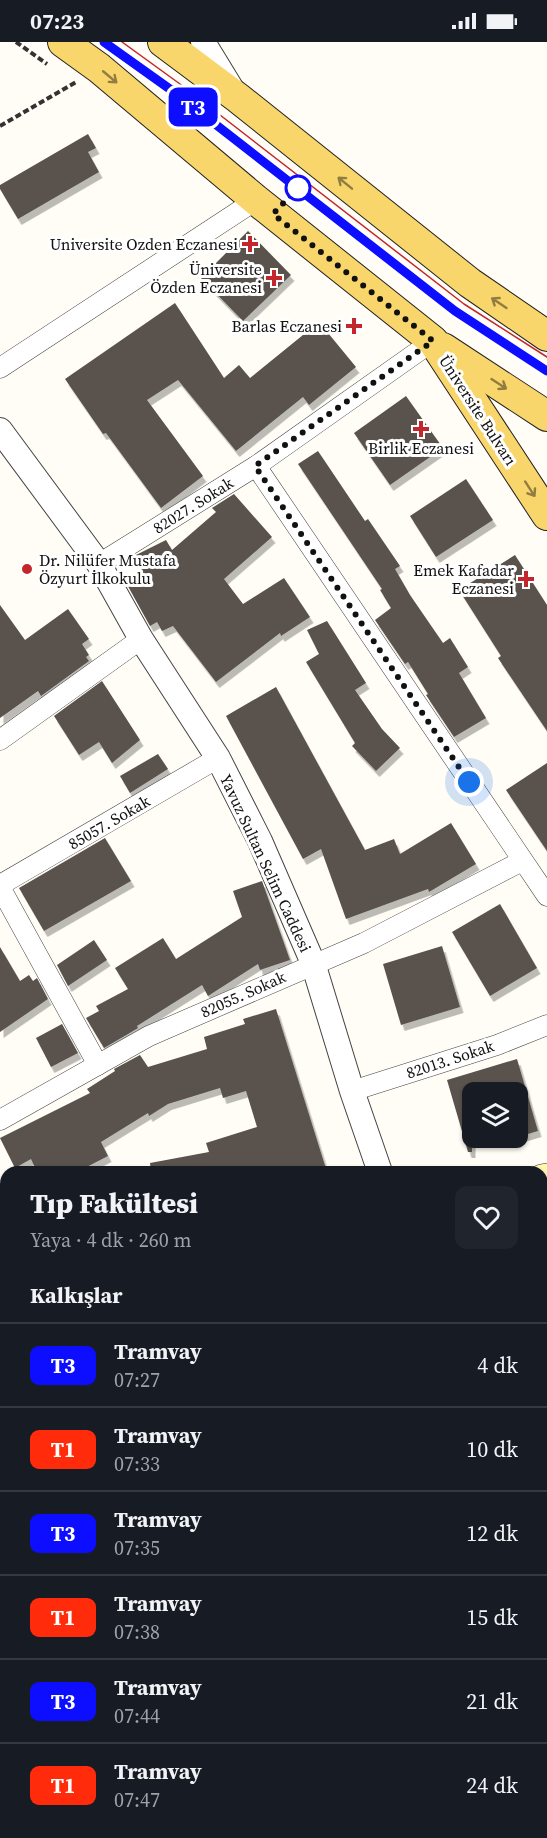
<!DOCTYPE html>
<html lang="tr">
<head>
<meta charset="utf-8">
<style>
	body { margin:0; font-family:"Source Serif 4",serif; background:#20242c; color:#f1f3f6; height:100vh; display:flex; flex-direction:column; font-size:22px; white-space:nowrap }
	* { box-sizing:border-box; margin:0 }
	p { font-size:20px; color:#9ea1a6 }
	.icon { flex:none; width:33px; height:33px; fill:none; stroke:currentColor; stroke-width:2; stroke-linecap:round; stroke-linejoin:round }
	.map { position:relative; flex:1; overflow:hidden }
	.side { position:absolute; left:0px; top:1124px; width:548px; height:674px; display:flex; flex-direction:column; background:#171b24; border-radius:18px 18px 0 0; box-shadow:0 2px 4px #0004 }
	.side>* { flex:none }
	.badge { padding:0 12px; border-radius:9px; font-size:21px; line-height:39px }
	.tools { position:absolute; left:462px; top:1040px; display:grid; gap:12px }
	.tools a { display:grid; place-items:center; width:66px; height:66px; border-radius:12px; background:#171b24; box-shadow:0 2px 4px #0004; font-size:30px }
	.you { position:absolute; width:30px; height:30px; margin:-15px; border:4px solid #fff; border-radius:50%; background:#1a73e8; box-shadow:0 0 0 9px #1a73e833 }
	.map>.badge { position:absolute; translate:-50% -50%; box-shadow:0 0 0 3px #fff }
	h2 { padding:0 30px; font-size:22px; line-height:54px }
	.round { display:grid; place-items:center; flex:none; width:63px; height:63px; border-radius:12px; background:#20242c }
	.overview { display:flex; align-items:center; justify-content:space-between; height:102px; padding:0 30px }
	h1 { font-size:28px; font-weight:800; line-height:45px }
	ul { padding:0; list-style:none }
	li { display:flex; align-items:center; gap:18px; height:84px; padding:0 30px; border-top:2px solid #363941 }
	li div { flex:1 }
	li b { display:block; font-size:22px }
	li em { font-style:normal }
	li .badge { min-width:66px; font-weight:700; text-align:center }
	.status { display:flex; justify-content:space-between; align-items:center; height:42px; padding:0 30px; background:#171b24; direction:ltr }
	.status svg { height:16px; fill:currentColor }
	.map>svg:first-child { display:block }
	.building { fill:#5a524d; filter:url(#shadow) }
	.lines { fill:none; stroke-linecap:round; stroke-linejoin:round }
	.minor-casing { stroke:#444; stroke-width:21 }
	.tertiary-casing { stroke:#444; stroke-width:26 }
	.secondary-casing { stroke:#333; stroke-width:28 }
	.primary-casing { stroke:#222; stroke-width:32 }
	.path { stroke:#333; stroke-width:4; stroke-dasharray:6 3; stroke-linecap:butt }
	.minor { stroke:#fff; stroke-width:20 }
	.tertiary { stroke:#fff; stroke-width:24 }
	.secondary { stroke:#fff6b0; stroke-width:27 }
	.primary { stroke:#f9d66b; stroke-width:30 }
	.tram { stroke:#c4262e; stroke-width:1.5 }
	.oneway { stroke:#917d42 }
	.line-casing { stroke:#fff; stroke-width:14 }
	.line { stroke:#0d0dff; stroke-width:9 }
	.walk { stroke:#111; stroke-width:6; stroke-dasharray:0 10.8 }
	.stop-dot { fill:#fff; stroke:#0d0dff; stroke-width:3 }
	.poi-dot { fill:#c4262e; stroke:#fff; stroke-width:2 }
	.labels { text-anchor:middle; stroke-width:6; stroke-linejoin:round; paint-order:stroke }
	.poi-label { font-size:16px; fill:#111; stroke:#fff; text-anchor:end }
	.street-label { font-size:16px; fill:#111; stroke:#fff }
</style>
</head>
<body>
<div class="status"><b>07:23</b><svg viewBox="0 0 49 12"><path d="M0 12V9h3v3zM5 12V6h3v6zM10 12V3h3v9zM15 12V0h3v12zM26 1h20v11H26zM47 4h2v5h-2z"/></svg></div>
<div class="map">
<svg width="547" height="1796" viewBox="0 0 547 1796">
	<defs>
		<filter id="shadow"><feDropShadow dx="3.5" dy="6" stdDeviation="0" flood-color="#0004"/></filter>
	</defs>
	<rect width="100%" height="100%" fill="#fffdf5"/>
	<g class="building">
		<path d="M88,92L96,106L88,110L99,130L18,177L0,147V143Z"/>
		<path d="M248,189L291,233L243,279L201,236Z"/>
		<path d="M175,261L224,336L239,323L250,336L319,280L356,325L309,363L303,355L236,409L178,338L147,358L203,434L161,466L106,391L103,392L65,337Z"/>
		<path d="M406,354L443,406L390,443L354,391Z"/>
		<path d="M318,409L365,479L368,477L400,524L395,527L410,553L443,601L450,596L468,625L459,631L486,676L454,695L426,653L428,652L408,620L405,622L375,578L391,566L380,548L382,547L298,422Z"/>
		<path d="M466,437L493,478L436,515L410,474Z"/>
		<path d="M234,452L272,495L224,537L243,562L284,536L310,575L281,594L280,591L216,640L173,584L162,589L157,580L150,584L124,537L141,528L134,514L166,498L172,508L216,470L212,466Z"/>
		<path d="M515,513L547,563V689L498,616L501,614L459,548Z"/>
		<path d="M0,563L25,598L68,567L89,597L82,602L89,613L86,615L89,619L41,654L38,649L0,676Z"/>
		<path d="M327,579L366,641L355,648L382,687L400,706L376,729L352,704L355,701L306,620L319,612L307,588Z"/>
		<path d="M102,639L140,698L112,721L99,700L79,713L54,674Z"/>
		<path d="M276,645L365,808L394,797L400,812L451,781L476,822L429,850L428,847L346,877L321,807L303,817L226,674Z"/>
		<path d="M158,712L168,727L130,751L120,734Z"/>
		<path d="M547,721V809L506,748Z"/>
		<path d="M105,796L131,839L44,889L19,846Z"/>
		<path d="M262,839L290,918L260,928L258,922L208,954L202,943L137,984L138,986L128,992L104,1006L86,976L99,969L96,964L128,947L115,926L163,896L176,917L242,875L233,849Z"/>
		<path d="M500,862L537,926L490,954L452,890Z"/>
		<path d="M94,898L107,918L68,944L57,923Z"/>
		<path d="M442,904L460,965L401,983L383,922Z"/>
		<path d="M0,905L20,939L29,933L33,939L37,936L48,957L0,990Z"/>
		<path d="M276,967L327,1130H151L150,1121L209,1110L206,1101L257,1085L246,1049L223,1056L220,1046L168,1062L149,1074L148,1071L101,1100L108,1114L77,1130H37L31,1117L15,1126L0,1096L90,1051L87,1047L115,1029L114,1027L140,1013L148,1025L207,1007L204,995L245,982L243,977Z"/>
		<path d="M62,982L78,1011L51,1025L36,996Z"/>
		<path d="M517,1017L538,1089L518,1095V1050H472V1110H468L447,1038Z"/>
	</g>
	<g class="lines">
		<g class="minor-casing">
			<g id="minor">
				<path d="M0,326L256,158"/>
				<path d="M256,424L547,854"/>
				<path d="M99,522L256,424L433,299"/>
				<path d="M0,698L141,597"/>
				<path d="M0,843L218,716"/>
				<path d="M0,845L98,1023"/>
				<path d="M352,1049L497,1003L547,983"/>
				<path d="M0,1078L149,994L364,901L522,819"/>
				<path d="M0,1238L6,1244"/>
				<path d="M542,1409L547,1407"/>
				<path d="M0,1671L6,1672"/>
				<path d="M0,1745L6,1773"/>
				<path d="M10,1791L11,1796"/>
				<path d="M93,1791L94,1796"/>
				<path d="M216,1791L218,1796"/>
				<path d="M359,1791L361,1796"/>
			</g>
		</g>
		<g class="tertiary-casing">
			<g id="tertiary">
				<path d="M203,0L233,49"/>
				<path d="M0,388L99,522L141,597L218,716L260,799L313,921L352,1049L380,1130"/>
				<path d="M542,1670L547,1688"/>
			</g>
		</g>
		<g class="secondary-casing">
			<g id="secondary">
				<path d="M542,1136L547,1135"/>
				<path d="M542,1174L547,1172"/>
				<path d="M0,1504L6,1479"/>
			</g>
		</g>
		<g class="primary-casing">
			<g id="primary">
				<path d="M63,0L99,26L256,158L433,299L547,473"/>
				<path d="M163,0L238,56L470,241L547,294"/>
				<path d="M443,306L547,374"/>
			</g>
		</g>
		<g class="path">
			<path d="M16,0L47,22"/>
			<path d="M0,84L76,40"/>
		</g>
		<use href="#minor" class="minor"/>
		<use href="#tertiary" class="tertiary"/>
		<use href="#secondary" class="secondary"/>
		<use href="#primary" class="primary"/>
		<g class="tram">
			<path d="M104,0L174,50L455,269L547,329"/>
			<path d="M122,0L180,42L464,262L547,315"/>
		</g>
	</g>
	<defs><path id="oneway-shaft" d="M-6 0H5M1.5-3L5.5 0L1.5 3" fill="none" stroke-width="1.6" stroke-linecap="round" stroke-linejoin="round" transform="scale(1.5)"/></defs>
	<g class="oneway">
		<use href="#oneway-shaft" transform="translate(110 35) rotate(40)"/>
		<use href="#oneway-shaft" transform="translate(345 141) rotate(-141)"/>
		<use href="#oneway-shaft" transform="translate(499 261) rotate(-146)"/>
		<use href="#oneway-shaft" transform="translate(499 342) rotate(33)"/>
		<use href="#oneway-shaft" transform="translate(530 447) rotate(57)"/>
	</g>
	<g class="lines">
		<g class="line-casing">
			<path id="line" d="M104,0L174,50L455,269L547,329"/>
		</g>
		<use href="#line" class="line"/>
		<path class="walk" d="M298,146L273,172L433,299L255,424L469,740"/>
	</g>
	<circle class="stop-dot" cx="298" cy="146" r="12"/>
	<g class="poi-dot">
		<path d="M247 193h6v6h6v6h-6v6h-6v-6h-6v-6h6z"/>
		<path d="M271 227h6v6h6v6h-6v6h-6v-6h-6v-6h6z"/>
		<path d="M351 275h6v6h6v6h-6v6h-6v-6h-6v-6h6z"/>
		<path d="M418 378h6v6h6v6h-6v6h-6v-6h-6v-6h6z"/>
		<circle cx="27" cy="527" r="6"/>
		<path d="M523 528h6v6h6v6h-6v6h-6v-6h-6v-6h6z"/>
	</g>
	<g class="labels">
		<g class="poi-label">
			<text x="238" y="208">Universite Ozden Eczanesi</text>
			<text x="262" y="233">Üniversite<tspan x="262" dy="18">Özden Eczanesi</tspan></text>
			<text x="342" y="290">Barlas Eczanesi</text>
			<text x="421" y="412" text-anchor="middle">Birlik Eczanesi</text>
			<text x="39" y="524" text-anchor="start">Dr. Nilüfer Mustafa<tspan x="39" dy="18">Özyurt İlkokulu</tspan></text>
			<text x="514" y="534">Emek Kafadar<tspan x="514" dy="18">Eczanesi</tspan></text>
		</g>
		<g class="street-label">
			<text transform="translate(478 368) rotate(57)" y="6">Üniversite Bulvarı</text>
			<text transform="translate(193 463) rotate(-32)" y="6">82027. Sokak</text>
			<text transform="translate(109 780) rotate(-30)" y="6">85057. Sokak</text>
			<text transform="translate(266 821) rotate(65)" y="6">Yavuz Sultan Selim Caddesi</text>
			<text transform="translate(243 952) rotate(-24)" y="6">82055. Sokak</text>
			<text transform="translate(450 1017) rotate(-18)" y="6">82013. Sokak</text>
		</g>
	</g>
</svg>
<div class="tools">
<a><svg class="icon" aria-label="layers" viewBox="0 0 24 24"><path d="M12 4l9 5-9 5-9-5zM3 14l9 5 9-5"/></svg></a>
</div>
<div class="you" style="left:469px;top:740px"></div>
<b class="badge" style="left:193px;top:65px;background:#0d0dff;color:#fff">T3</b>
<section class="side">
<div class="overview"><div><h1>Tıp Fakültesi</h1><p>Yaya · 4 dk · 260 m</p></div><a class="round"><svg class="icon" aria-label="heart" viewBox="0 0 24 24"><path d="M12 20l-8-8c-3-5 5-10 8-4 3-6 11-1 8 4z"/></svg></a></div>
<h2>Kalkışlar</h2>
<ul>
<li><span class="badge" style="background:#0d0dff;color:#fff">T3</span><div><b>Tramvay</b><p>07:27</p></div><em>4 dk</em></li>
<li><span class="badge" style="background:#ff2b0a;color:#fff">T1</span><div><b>Tramvay</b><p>07:33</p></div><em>10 dk</em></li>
<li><span class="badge" style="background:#0d0dff;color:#fff">T3</span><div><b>Tramvay</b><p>07:35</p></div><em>12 dk</em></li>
<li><span class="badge" style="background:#ff2b0a;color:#fff">T1</span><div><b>Tramvay</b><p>07:38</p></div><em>15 dk</em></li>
<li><span class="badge" style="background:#0d0dff;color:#fff">T3</span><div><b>Tramvay</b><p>07:44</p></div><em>21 dk</em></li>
<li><span class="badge" style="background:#ff2b0a;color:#fff">T1</span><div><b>Tramvay</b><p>07:47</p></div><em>24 dk</em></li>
</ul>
</section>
</div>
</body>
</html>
